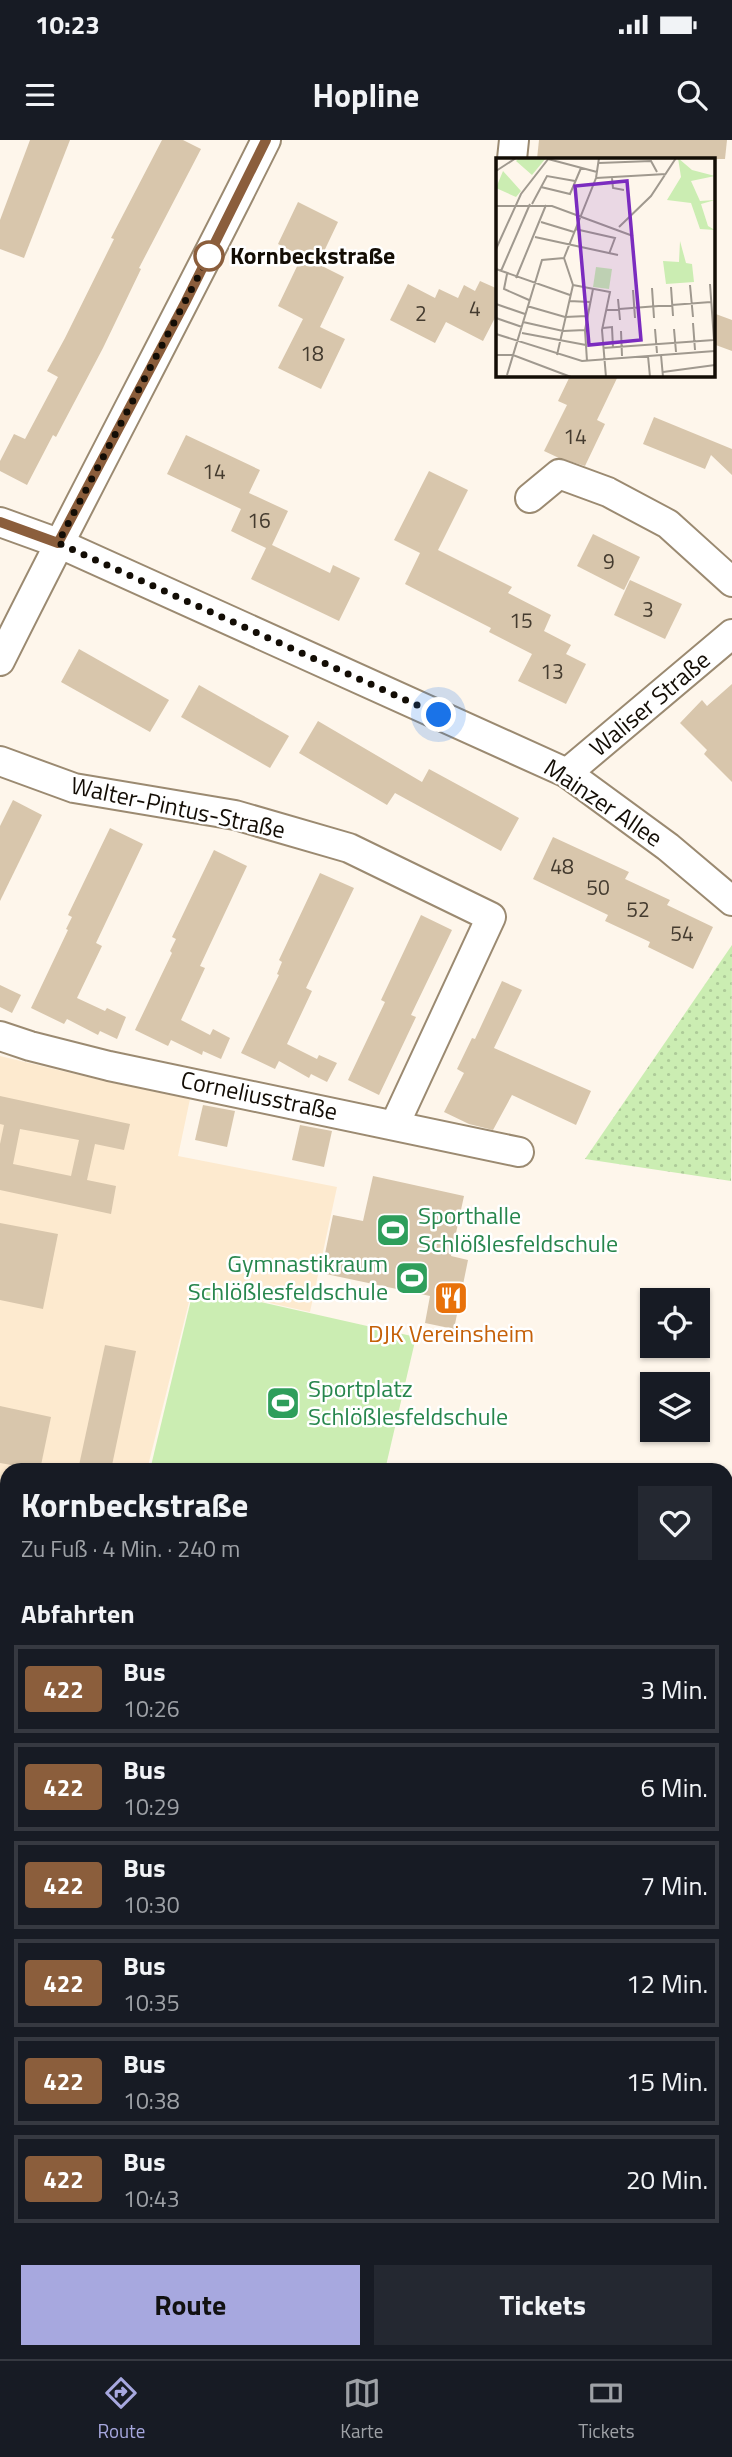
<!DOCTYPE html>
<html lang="de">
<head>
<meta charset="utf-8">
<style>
	body { margin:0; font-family:"Titillium Web",sans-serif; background:#242831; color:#f1f3f6; height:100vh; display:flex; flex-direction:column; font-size:26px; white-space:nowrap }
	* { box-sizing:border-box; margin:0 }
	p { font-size:23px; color:#9ea1a6 }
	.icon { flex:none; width:38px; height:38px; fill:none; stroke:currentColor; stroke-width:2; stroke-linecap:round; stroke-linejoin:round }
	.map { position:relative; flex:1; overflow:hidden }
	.side { position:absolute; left:0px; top:1323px; width:733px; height:896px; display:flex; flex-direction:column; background:#171b24; border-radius:21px 21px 0 0; box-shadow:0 2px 5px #0004 }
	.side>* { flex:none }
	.badge { padding:0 14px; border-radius:5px; font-size:24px; line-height:46px }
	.buttons { position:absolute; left:640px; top:1148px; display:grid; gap:14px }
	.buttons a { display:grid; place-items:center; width:70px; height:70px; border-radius:0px; background:#171b24; box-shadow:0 2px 5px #0004; font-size:35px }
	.you { position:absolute; width:35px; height:35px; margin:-18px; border:5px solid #fff; border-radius:50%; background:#1a73e8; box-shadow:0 0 0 10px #1a73e833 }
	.map>.badge { position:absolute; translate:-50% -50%; box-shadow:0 0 0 4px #fff }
	h2 { padding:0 21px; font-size:26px; line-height:63px }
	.round { display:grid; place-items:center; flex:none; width:74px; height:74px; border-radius:0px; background:#242831 }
	.headline { display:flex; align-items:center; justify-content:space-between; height:119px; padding:0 21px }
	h1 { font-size:33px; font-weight:700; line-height:52px }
	.action { display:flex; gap:14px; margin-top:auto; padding:14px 21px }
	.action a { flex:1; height:80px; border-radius:0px; background:#a7a8df; color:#111; font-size:28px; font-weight:700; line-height:80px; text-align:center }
	.action a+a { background:#242831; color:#f1f3f6 }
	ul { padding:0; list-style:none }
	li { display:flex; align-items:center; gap:21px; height:88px; margin:0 14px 10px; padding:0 7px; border:4px solid #363941; border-radius:0px }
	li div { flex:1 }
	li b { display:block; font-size:26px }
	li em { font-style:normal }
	li .badge { min-width:77px; font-weight:700; text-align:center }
	.status { display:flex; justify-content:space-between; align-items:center; height:49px; padding:0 35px; background:#171b24; direction:ltr }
	.status svg { height:19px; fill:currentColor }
	header { display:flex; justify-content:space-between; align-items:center; height:91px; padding:0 21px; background:#171b24; font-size:32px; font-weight:700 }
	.tabs { display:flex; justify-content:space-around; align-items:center; height:98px; border-top:2px solid #363941; background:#171b24; font-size:19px; color:#9ea1a6 }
	.tabs a { display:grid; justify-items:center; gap:4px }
	.tabs .active { color:#a7a8df }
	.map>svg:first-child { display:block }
	.built { fill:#fdeacf }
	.grass { fill:url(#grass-dots) }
	.park { fill:url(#park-tufts) }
	.pitch { fill:#cbedb2 }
	.building { fill:#d8c6ac; fill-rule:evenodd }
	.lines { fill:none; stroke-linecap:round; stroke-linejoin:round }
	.minor-casing { stroke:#9b8a71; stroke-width:32 }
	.minor { stroke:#fff; stroke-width:28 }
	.line-casing { stroke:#fff; stroke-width:16 }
	.line { stroke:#8b5e3c; stroke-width:10 }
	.walk { stroke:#130d05; stroke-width:7; stroke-dasharray:0 12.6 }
	.stop-dot { fill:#fff; stroke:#8b5e3c; stroke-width:3.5 }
	.labels { text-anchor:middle; stroke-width:5; stroke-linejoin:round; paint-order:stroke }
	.number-label { font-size:21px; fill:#443b2f }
	.stop-label { font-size:24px; font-weight:bold; fill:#130d05; stroke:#fff; text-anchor:start }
	.street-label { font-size:24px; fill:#130d05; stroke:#fff }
	.leisure-label { font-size:24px; fill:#27864d; stroke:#fff; text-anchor:start }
	.food-label { font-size:24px; fill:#c56008; stroke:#fff }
	.inset-road { fill:none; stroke:#a0998f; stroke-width:2 }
	.view { fill:#7b2cbf; fill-opacity:0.15; stroke:#7b2cbf; stroke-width:3.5 }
	.inset-edge { fill:none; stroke:#130d05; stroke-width:3.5 }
</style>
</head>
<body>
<div class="status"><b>10:23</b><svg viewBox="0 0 49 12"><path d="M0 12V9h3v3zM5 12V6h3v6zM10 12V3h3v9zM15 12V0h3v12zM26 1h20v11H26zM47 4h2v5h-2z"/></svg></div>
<header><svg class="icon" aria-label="menu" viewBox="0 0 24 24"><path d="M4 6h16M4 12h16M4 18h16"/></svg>Hopline<svg class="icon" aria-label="search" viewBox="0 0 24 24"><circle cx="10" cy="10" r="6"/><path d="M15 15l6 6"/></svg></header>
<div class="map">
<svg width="732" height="2219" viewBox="0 0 732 2219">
	<defs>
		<pattern id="grass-dots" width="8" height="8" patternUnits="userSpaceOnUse" patternTransform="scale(1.75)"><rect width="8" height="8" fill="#cbedb2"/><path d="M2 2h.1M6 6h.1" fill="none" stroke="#adca98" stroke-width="1.8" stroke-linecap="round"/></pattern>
		<pattern id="park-tufts" width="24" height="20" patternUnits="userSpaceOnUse" patternTransform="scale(1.75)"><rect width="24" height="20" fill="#cbedb2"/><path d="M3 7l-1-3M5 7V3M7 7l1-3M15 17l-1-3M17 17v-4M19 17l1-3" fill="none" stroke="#adca98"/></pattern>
	</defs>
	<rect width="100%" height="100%" fill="#fef6eb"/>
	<path class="built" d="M0,916L104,941L190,959L178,1016L337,1047L310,1172L193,1146L147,1330H7V1404L0,1403Z"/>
	<path class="grass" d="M732,805L731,1041L585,1019Z"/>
	<g class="park">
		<rect x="726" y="1959" width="6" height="165"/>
		<rect x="219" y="2212" width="93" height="7"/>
	</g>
	<path class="pitch" d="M194,1147L416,1197L385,1330H150Z"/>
	<g class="building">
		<path d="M30,0H70L24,118L0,109V80Z"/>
		<path d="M162,0H183L201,9L139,128L141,129L103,208L56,297L53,295L27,345L0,331V321L14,294L25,299L58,237L47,231L65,198L114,99L111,98Z"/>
		<path d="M539,0H727L725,19H537Z"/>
		<path d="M298,62L338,82L318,124L344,137L320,187L345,199L321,249L278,228L303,179L278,166L302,116L278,104Z"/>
		<path d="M480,141L498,149V172L483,201L446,182L435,203L390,180L408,144L435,158L439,149L458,158L464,145L475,151Z"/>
		<path d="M713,173L732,180V211L713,204Z"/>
		<path d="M571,234H619L597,280L605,284L585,326L559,318L544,311L567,265L558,261Z"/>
		<path d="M654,277L732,309V335L711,315L705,329L643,304Z"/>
		<path d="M186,295L260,330L249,353L288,371L272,405L330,433L333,425L360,438L339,481L251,439L266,408L231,391L241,369L167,334Z"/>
		<path d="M429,331L468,350L438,410L512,447L508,453L551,475L544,491L571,505L566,514L586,524L566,564L518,541L532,514L489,492L491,488L405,444L420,413L394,400Z"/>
		<path d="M593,394L640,417L624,450L577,426Z"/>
		<path d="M630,440L682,464L665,499L614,475Z"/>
		<path d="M79,509L169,560L150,592L61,542Z"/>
		<path d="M732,544V642L704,614L707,610L680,583L702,560L707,566Z"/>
		<path d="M199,545L289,596L270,628L181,577Z"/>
		<path d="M318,581L422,642L429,629L519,678L501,711L395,653L387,665L299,613Z"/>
		<path d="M13,660L42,675L0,761V686Z"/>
		<path d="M110,688L143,704L96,803L102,806L77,858L105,871L107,868L126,877L117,899L100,891L98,895L67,879L64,884L31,868L68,790L66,789L72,777L68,775Z"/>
		<path d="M553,697L629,732L625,739L670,760L667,765L713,787L693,829L648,807L650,802L605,781L608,775L533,739Z"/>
		<path d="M214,710L247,726L200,826L205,828L181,880L210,895L213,889L230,898L221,919L203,911L202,915L171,900L168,906L135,890L172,813L170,811L176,799L172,797Z"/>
		<path d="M320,733L354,748L306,848L312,851L287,904L317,919L319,915L337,923L327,942L311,934L309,938L279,921L275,929L241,913L279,835L277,834L282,822L279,820Z"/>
		<path d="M421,775L452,790L411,875L416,877L379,955L348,940L385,862L381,860Z"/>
		<path d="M502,841L522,850L494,908L591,951L576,985L512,955L493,990L469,984L444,972L464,933L457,929L472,898L475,899Z"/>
		<path d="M0,845L21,855L12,873L0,867Z"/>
		<path d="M0,956L130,984L124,1010L95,1004L87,1040L116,1046L111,1074L0,1050V1004L4,985L0,984ZM20,989L79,1000L71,1036L13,1024Z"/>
		<path d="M203,965L235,971L227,1007L195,1000Z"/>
		<path d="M300,985L332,991L324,1027L292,1020Z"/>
		<path d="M373,1036L464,1056L451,1116L468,1120L454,1189L425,1183L430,1156L321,1133L333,1075L363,1081Z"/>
		<path d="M0,1083L58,1094L43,1169L0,1160Z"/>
		<path d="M105,1205L136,1211L111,1330H78Z"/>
		<path d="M0,1266L51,1277L40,1330L0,1323Z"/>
	</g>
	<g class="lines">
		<g class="minor-casing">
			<g id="minor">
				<path d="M512,19L514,0"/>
				<path d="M530,358L559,334L608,352L668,384L732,442"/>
				<path d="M0,382L58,403L567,633L668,707L732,761"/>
				<path d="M0,521C87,346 179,175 266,0"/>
				<path d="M0,621L74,648L235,675L349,708L491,777L395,984"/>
				<path d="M567,633L732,494"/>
				<path d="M0,896L30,906L109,926L519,1012"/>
				<path d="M0,1424L7,1425"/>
				<path d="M726,1511H732"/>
				<path d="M0,1625L7,1626"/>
				<path d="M726,1762H732"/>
				<path d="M0,1872L7,1840"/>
				<path d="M726,2005H732"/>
				<path d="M195,2219V2212"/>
				<path d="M339,2219V2212"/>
				<path d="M457,2219V2212"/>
				<path d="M669,2219V2212"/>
			</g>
		</g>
		<use href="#minor" class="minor"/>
	</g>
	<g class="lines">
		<g class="line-casing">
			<path id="line" d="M0,382L58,403L185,163L266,0"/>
		</g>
		<use href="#line" class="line"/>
		<path class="walk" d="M209,116L58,403L439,575"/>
	</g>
	<defs>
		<g id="stadium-square" transform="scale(1.75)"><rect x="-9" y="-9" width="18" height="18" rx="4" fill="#2e9e5b" stroke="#fff"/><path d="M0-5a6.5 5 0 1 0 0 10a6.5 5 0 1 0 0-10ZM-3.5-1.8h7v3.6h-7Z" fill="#fff"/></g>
		<g id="restaurant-square" transform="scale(1.75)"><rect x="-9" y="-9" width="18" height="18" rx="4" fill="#e8710a" stroke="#fff"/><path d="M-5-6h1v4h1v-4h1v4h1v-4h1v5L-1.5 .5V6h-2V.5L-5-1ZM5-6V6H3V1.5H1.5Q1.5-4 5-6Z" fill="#fff"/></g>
	</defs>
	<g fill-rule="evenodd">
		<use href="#stadium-square" x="393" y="1090"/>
		<use href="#stadium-square" x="412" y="1138"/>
		<use href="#restaurant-square" x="451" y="1158"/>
		<use href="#stadium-square" x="283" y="1263"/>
	</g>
	<circle class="stop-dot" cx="209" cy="116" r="14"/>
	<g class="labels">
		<g class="number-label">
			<text x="475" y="176">4</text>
			<text x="421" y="181">2</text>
			<text x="312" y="221">18</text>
			<text x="575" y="304">14</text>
			<text x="214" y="339">14</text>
			<text x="259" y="388">16</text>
			<text x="609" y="429">9</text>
			<text x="648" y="477">3</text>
			<text x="521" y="488">15</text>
			<text x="552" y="539">13</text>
			<text x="562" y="734">48</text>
			<text x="598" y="755">50</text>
			<text x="638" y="777">52</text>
			<text x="682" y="801">54</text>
		</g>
		<g class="stop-label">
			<text x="230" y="124">Kornbeckstraße</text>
		</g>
		<g class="street-label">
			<text transform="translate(650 564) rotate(-40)" y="8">Waliser Straße</text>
			<text transform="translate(603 663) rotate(34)" y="8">Mainzer Allee</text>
			<text transform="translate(178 668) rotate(12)" y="8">Walter-Pintus-Straße</text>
			<text transform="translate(259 956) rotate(12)" y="8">Corneliusstraße</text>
		</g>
		<g class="leisure-label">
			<text x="418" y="1084">Sporthalle<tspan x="418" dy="28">Schlößlesfeldschule</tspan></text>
			<text x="388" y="1132" text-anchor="end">Gymnastikraum<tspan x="388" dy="28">Schlößlesfeldschule</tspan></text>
			<text x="308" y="1257">Sportplatz<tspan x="308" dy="28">Schlößlesfeldschule</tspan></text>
		</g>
		<g class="food-label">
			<text x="451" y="1202">DJK Vereinsheim</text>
		</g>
	</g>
	<g transform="translate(496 18)">
		<rect width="219" height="219" fill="#fef6eb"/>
		<path d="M182,0L196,12L219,18L195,23L204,43L219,42L205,46L212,68L219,72L204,71L195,45L171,42L185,19ZM184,83L190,105L196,106L198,124L170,126L167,103L183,104Z" fill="#cbedb2"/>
		<path d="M23,0H50L36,17L20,3ZM7,13L25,33L20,39L0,30Z" fill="#cbedb2"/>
		<path d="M100,109L116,111L113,131L97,129Z" fill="#cbedb2"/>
		<path class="inset-road" d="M52,1L101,14M103,5L155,3L161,14M0,13L20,0M100,20L170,16M116,20L117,30L128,32M45,29L74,36L85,10M36,46L51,18L79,23M0,48H56L137,78M45,64L78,74M123,69L155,38L180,0M79,71L119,80L113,96M39,79L122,97M0,91L25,36L53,0M68,100L100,20L103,0M0,111L74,137M5,113L34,46M11,116L8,131L33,142M20,120L50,47M214,126L218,182M77,127L114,134L106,172L110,219M194,127L197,159M175,129L177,158M156,130L158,160M137,132L139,160M122,141L124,162M73,143L94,144M0,146L29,156M31,148L69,159L91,158M110,152L215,144M0,160L26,169M27,164L67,173L89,172M197,165L199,192M107,170L116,169L117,190M159,171L161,195M178,171L180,194M125,173L126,198M26,175L90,187M0,176L86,203L219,193M107,190L218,182M0,197H17L75,219M61,197L77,127L68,100M165,197L167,219M152,198L154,219M91,203L89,172L97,131M167,214L219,207M11,217L46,102L68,100"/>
		<path class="view" d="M131,23L145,182L93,187L79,28Z"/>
		<rect width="219" height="219" class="inset-edge"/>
	</g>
</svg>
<div class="buttons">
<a><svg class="icon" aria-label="locate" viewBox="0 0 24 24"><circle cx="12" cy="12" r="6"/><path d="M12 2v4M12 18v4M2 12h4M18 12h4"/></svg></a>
<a><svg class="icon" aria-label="layers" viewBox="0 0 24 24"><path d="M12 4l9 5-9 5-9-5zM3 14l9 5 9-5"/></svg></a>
</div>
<div class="you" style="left:439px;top:575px"></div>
<section class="side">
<div class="headline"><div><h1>Kornbeckstraße</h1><p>Zu Fuß · 4 Min. · 240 m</p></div><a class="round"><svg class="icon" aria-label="heart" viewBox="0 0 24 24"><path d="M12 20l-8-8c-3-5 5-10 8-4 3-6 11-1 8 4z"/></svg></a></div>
<h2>Abfahrten</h2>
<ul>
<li><span class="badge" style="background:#8b5e3c;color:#fff">422</span><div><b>Bus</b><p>10:26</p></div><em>3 Min.</em></li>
<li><span class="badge" style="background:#8b5e3c;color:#fff">422</span><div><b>Bus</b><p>10:29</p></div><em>6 Min.</em></li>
<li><span class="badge" style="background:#8b5e3c;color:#fff">422</span><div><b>Bus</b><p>10:30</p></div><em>7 Min.</em></li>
<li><span class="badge" style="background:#8b5e3c;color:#fff">422</span><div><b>Bus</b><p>10:35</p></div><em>12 Min.</em></li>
<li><span class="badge" style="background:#8b5e3c;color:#fff">422</span><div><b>Bus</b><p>10:38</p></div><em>15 Min.</em></li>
<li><span class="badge" style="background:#8b5e3c;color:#fff">422</span><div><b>Bus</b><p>10:43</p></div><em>20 Min.</em></li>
</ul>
<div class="action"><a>Route</a><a>Tickets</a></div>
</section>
</div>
<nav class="tabs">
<a class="active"><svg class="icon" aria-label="directions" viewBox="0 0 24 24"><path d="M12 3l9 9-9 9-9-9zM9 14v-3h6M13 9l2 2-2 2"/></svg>Route</a>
<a><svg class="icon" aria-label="map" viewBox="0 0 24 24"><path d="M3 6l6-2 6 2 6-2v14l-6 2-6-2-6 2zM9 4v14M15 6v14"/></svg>Karte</a>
<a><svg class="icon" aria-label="tickets" viewBox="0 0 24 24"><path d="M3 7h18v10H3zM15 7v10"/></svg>Tickets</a>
</nav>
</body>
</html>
